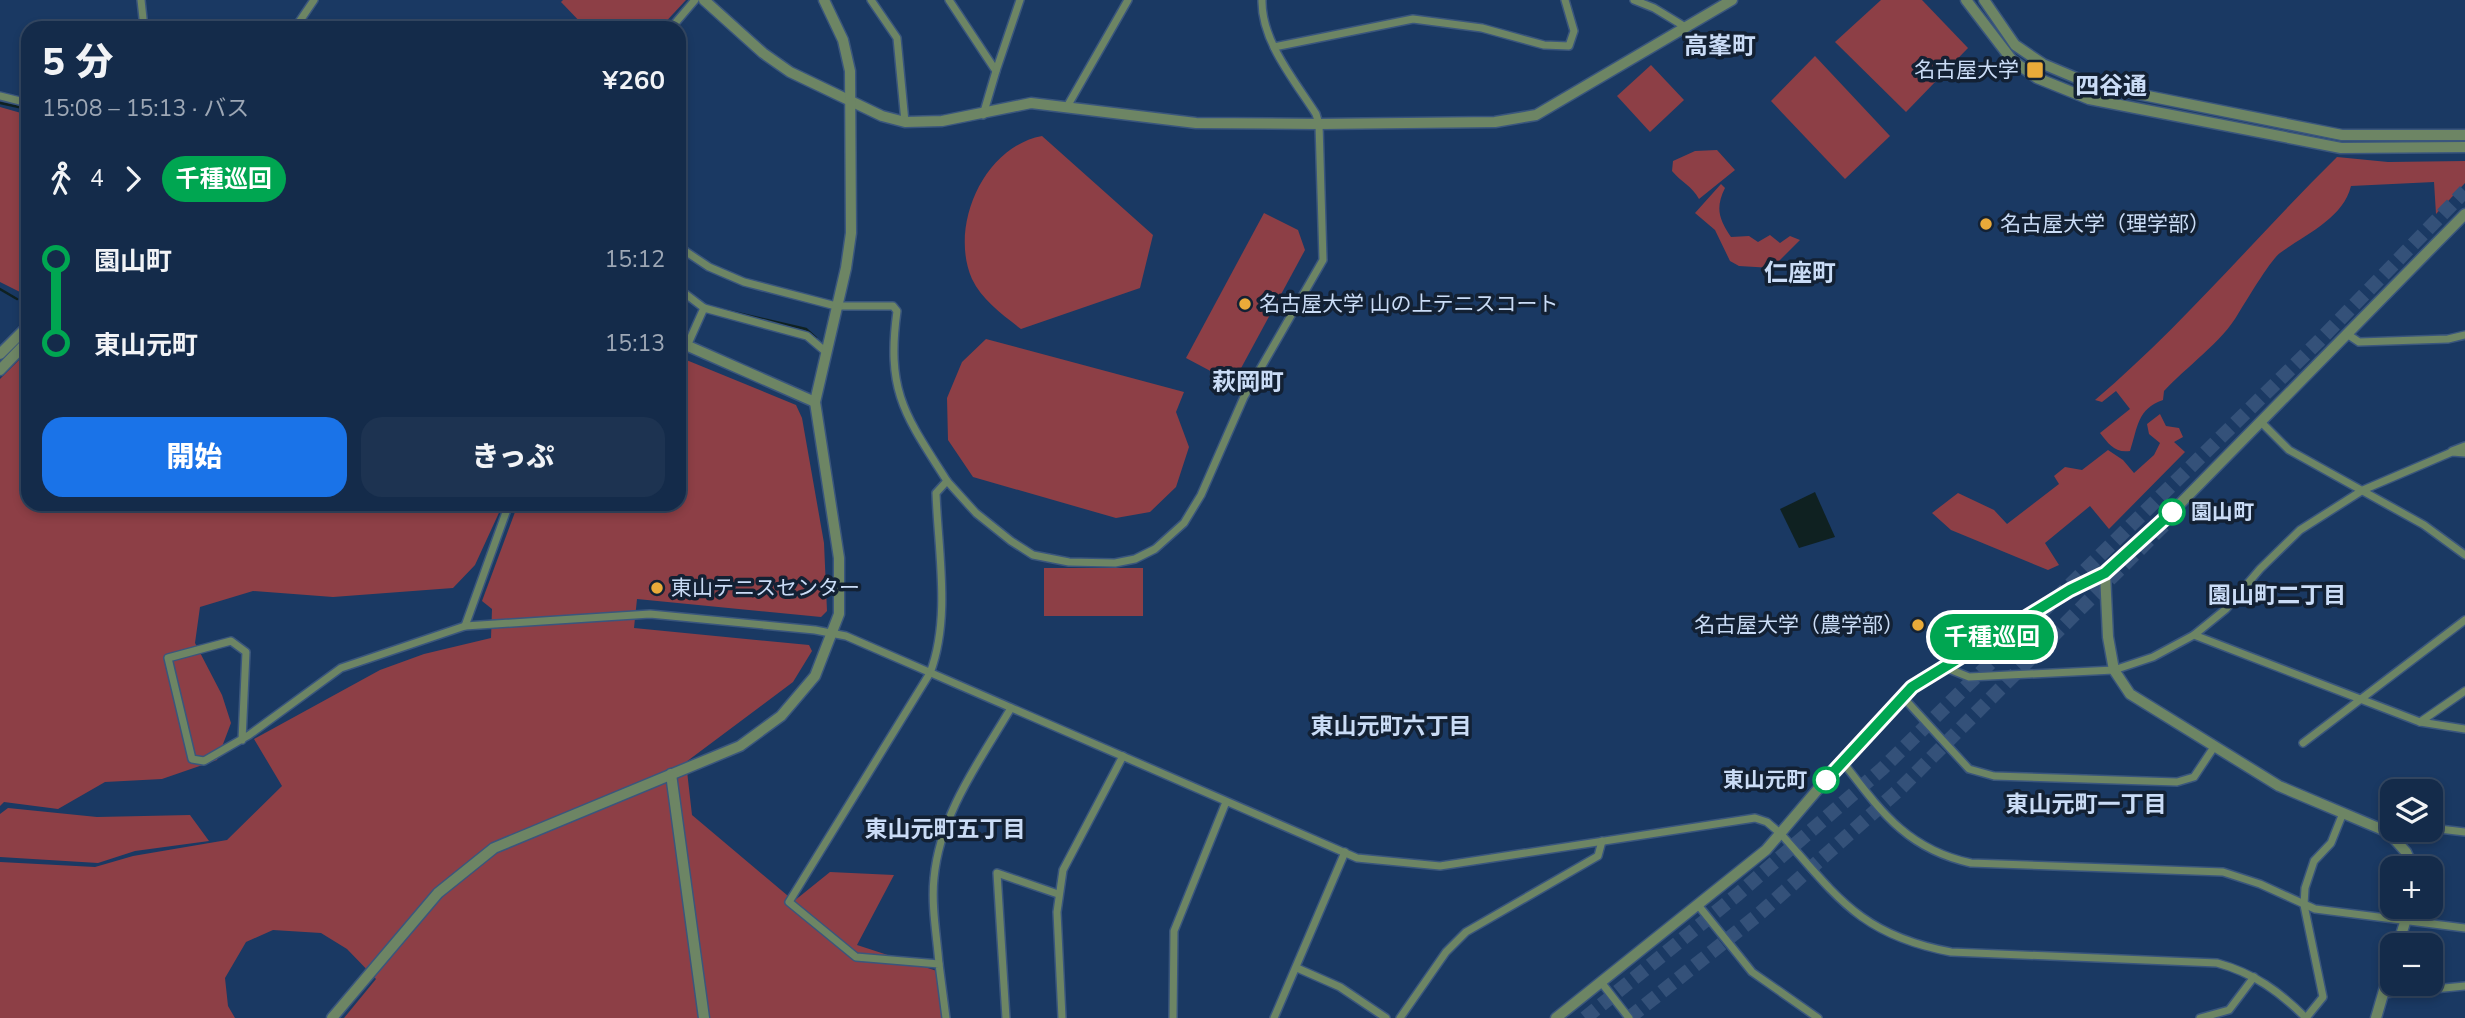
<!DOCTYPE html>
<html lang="ja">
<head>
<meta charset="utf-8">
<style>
	body { margin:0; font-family:"Nunito Sans","Noto Sans JP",sans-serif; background:#1d3351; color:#f1f3f6; height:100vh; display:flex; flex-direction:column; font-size:26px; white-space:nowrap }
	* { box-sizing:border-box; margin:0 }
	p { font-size:23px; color:#9da7b5 }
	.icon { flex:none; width:38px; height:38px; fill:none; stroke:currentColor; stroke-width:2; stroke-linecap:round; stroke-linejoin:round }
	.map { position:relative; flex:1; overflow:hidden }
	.details { position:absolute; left:21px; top:21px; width:665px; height:490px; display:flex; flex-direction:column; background:#142b4a; border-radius:21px; box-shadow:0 4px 10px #0003,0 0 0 2px #334762 }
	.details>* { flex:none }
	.badge { padding:0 14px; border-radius:23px; font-size:24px; line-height:46px }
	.fabs { position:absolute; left:2380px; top:779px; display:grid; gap:14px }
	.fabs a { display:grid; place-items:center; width:63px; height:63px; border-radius:14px; background:#142b4a; box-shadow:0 4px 10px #0003,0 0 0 2px #334762; font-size:35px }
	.map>.badge { position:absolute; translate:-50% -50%; box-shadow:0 0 0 4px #fff }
	.legs { display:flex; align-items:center; gap:10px; height:77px; padding:0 21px; font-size:23px }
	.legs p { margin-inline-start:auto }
	.summary { display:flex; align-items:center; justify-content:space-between; height:119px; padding:0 21px }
	h1 { font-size:38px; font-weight:800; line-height:52px }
	.primary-button { display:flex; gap:14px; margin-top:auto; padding:14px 21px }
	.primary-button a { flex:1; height:80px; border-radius:21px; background:#1a73e8; color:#fff; font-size:28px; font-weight:800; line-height:80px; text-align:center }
	.primary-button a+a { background:#1d3351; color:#f1f3f6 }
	ul { padding:0 21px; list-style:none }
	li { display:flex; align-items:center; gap:24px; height:84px; font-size:26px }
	li i { display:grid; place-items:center; width:10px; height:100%; margin:0 9px; background:currentColor }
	li i::after { content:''; width:18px; height:18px; margin:-9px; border:5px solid; border-radius:50%; background:#142b4a }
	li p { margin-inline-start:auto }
	li:first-child i { background:linear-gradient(#0000 50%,currentColor 0) }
	li:last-child i { background:linear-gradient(currentColor 50%,#0000 0) }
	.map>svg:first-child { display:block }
	.green { fill:#8d3f46 }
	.water { fill:#0f2121 }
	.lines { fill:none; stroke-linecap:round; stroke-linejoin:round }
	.stream { stroke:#0f2121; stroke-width:2.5 }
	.motorway-tunnel { stroke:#345179; stroke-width:14; stroke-dasharray:14 7; stroke-linecap:butt }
	.minor-casing { stroke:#3a567d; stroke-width:10 }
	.tertiary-casing { stroke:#3a567d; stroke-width:13 }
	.minor { stroke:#6d8564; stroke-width:7 }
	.tertiary { stroke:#6d8564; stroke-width:10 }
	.line-1-casing { stroke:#fff; stroke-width:16 }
	.line-1 { stroke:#00a651; stroke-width:10 }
	.poi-dot { fill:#eaaa39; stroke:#132134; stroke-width:2.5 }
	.stop-1-dot { fill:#fff; stroke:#00a651; stroke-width:3.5 }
	.labels { text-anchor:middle; stroke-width:7; stroke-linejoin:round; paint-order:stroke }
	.poi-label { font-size:21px; fill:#cadcf6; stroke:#132134; text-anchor:start }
	.stop-label { font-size:21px; font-weight:bold; fill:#cadcf6; stroke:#132134; text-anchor:start }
	.neighbourhood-label { font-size:23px; font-weight:bold; fill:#cadcf6; stroke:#132134 }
	.quarter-label { font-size:24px; font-weight:bold; fill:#cadcf6; stroke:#132134 }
</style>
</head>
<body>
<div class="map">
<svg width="2465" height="1018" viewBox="0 0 2465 1018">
	<rect width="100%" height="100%" fill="#1a3963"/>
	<g class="green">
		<path d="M563,0H686L660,28H586L561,2Z"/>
		<path d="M1881,0H1922L1968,48L1906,112L1835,42Z"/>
		<path d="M1815,56L1890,136L1845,179L1771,101Z"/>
		<path d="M1651,65L1684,100L1650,132L1617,96Z"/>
		<path d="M0,107L28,115V286L22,293L0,282Z"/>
		<path d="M1042,136L1153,235L1140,288L1021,329C1003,315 982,300 972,279C949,227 983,147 1042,136Z"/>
		<path d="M1717,150L1735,170L1699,199C1692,186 1681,182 1672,171L1673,161L1695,151Z"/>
		<path d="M2337,157L2388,162L2465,161V183L2436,214L2434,182L2351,186C2343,219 2304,235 2280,253C2271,259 2245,303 2238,314C2223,341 2185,368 2164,391L2163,400C2137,409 2138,427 2130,451C2114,453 2109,444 2100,433L2130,409L2116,391L2102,402L2095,400C2182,326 2256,237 2337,157Z"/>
		<path d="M1721,184L1725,188C1715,208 1719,219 1731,237L1749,236L1758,242L1770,235L1780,243L1790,236L1800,240L1772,268L1739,266L1730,261L1715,230L1695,213Z"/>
		<path d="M1264,213L1298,230L1305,250L1233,383L1186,358Z"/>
		<path d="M986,339L1184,392L1176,412L1189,447L1176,487L1150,512L1116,518L973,477L948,440L947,398L962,362Z"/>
		<path d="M28,351V504H503L475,565L453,588L333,597L253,591L200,607L195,643L222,695L231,723L217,760L162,779L105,782L58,809L4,802L0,806V379Z"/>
		<path d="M679,357L796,405L802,418L824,543L827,611L821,617L637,599L634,628L809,645L812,651L793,682L686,762L692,815L794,901L830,872L894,875L857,945L937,971L942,1018H344L376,979L347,949L321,933L273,930L246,942L225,978L228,1006L235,1018H0V862L95,867L133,856L227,840L282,786L254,739L380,670L424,654L491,638L492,609L482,601L518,504H679Z"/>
		<path d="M2160,414L2166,426L2179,428L2183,437L2174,442L2185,452L2109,529L2090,506L2045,543L2059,565L2048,570L1951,530L1932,513L1958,493L1994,510L2007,524L2059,484L2054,476L2065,467L2082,470L2108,450L2123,460L2134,473L2154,455L2160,443L2149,434L2147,424Z"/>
		<rect x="1044" y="568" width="99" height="48"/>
		<path d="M8,808L97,817L190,815L209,841L135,851L98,863L0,857V814Z"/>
	</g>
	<path class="water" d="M1815,492L1835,537L1799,548L1780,509Z"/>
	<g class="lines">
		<g class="stream">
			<path d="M0,103L28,109"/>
			<path d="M679,284L701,302"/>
			<path d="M0,289L17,299"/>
			<path d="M720,309L806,329L816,338"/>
		</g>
		<g class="motorway-tunnel">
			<path d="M1585,1018L1738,894L1882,769L2318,342L2465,191"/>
			<path d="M1629,1018L1758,915L1901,788L2164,525"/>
		</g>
		<g class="minor-casing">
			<g id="minor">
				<path d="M141,0L144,28"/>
				<path d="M871,0L897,38L905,122"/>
				<path d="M949,0L996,71L983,115"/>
				<path d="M1634,0L1654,8L1687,28"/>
				<path d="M295,28L314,0"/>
				<path d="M671,28L695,0"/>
				<path d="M1274,47L1413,19L1482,28L1544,45L1569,46L1574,31L1565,0"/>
				<path d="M996,71L1020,0"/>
				<path d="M0,96L28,103"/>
				<path d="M1068,105L1128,0"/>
				<path d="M679,247L709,267L744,282L836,306H893L897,311C886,392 905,415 947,481"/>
				<path d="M679,289L704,308"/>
				<path d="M2347,334L2359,342L2448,339L2465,335"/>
				<path d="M687,346L704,308L807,336L826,352"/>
				<path d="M2260,421L2289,450L2424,525L2465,555"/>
				<path d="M2452,451L2465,446"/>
				<path d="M465,626L509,504"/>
				<path d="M2194,635L2420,722L2465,729"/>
				<path d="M1944,667L1969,677L2114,670L2153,657L2194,635L2226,609L2260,569L2300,530L2363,490L2452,452L2465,453"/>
				<path d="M1902,696L1969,769L1994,776L2177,782L2194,777L2214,747"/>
				<path d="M2420,722L2465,691"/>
				<path d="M242,740L246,652L231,641L168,658L192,759L204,761L249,735L341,668L465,626L650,614L815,630L846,636L1357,858L1440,866L1755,818L1767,822L1781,834C1838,898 1861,935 1951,952L2217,963C2254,973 2280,992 2306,1018"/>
				<path d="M2303,743L2465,620"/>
				<path d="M1842,761C1880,810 1906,849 1971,863L2223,872L2260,884L2315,909L2465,928"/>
				<path d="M2431,828L2465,832"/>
				<path d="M1698,905L1752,972L1818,1018"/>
				<path d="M939,964C937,937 931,906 934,878C940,814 979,762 1011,708"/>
				<path d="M1297,968L1340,987L1386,1018"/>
				<path d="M1601,982L1629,1018"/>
				<path d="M2382,994L2465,986"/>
				<path d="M946,1018L939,964L856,957L789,902L930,673C951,618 938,551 936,493L947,481L976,513L1011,541L1033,555L1069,562L1115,563L1135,559L1155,549L1184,523L1201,495L1244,397L1323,260L1319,124L1316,114C1295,81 1261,41 1262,0"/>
				<path d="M1006,1018L997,873L1058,894"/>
				<path d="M1062,1018L1057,912L1063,870L1123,756"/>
				<path d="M1173,1018L1174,931L1226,802"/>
				<path d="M1274,1018L1345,852"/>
				<path d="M1400,1018L1446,952L1466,932L1598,856L1602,841"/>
				<path d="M2200,1018L2229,1010L2254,977"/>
				<path d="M2306,1018L2323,997L2304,905L2305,888L2314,861L2331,843L2343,813"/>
			</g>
		</g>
		<g class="tertiary-casing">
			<g id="tertiary">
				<path d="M704,0L763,53L790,72L882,116L905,122L942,121L1031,103L1196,123L1319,124L1495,122L1536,115L1732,0"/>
				<path d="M1966,0L2012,60L2037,78L2089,99L2341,148L2465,147"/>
				<path d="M1984,0L2015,45L2043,64L2093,85L2342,135H2465"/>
				<path d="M679,342L815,402"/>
				<path d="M0,354L28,326"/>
				<path d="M0,370L28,341"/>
				<path d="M2105,573L2108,637L2114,670L2130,694L2279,786L2388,832L2406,852L2413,868"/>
				<path d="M671,774L704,1018"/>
				<path d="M2398,945L2410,906"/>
				<path d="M332,1018L438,893L494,848L740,746L781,716L815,676L839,614V558L815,402L846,268L851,233L850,71L843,40L824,0"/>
				<path d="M1556,1018L1766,850L1842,761L1912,687L2070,591L2105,573L2168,516L2465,214"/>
				<path d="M2376,1018L2392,963"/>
			</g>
		</g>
		<use href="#minor" class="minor"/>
		<use href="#tertiary" class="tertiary"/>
	</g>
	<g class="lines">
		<g class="line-1-casing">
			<path id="line-1" d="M1826,780L1912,687L2070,590L2105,573L2172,512"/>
		</g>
		<use href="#line-1" class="line-1"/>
	</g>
	<g class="poi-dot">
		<rect x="2026" y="61" width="18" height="18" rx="3.5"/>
		<circle cx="1986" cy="224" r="7"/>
		<circle cx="1245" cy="304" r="7"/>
		<circle cx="657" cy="588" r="7"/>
		<circle cx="1918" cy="625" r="7"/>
	</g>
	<g class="stop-1-dot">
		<circle cx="2172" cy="512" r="12"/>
		<circle cx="1826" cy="780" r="12"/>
	</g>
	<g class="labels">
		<g class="poi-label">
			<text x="2019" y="77" text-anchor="end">名古屋大学</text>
			<text x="2000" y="231">名古屋大学（理学部）</text>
			<text x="1259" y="311">名古屋大学 山の上テニスコート</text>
			<text x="671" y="595">東山テニスセンター</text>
			<text x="1904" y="632" text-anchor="end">名古屋大学（農学部）</text>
		</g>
		<g class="stop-label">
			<text x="2191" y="519">園山町</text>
			<text x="1807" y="787" text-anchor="end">東山元町</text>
		</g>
		<g class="neighbourhood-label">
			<text x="2277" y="603">園山町二丁目</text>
			<text x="1391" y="734">東山元町六丁目</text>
			<text x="2086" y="812">東山元町一丁目</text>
			<text x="945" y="837">東山元町五丁目</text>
		</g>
		<g class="quarter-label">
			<text x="1720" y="54">高峯町</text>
			<text x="2111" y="94">四谷通</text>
			<text x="1800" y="281">仁座町</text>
			<text x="1248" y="390">萩岡町</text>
		</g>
	</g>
</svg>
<div class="fabs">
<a><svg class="icon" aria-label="layers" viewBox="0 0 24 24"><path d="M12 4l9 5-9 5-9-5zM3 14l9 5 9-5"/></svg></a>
<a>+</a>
<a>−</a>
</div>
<b class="badge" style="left:1992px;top:637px;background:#00a651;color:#fff">千種巡回</b>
<section class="details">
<div class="summary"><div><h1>5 分</h1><p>15:08 – 15:13 · バス</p></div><b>¥260</b></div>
<div class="legs"><svg class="icon" aria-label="walk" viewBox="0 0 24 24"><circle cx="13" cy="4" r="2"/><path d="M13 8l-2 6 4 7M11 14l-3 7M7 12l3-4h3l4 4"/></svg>4<svg class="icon" aria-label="forward" viewBox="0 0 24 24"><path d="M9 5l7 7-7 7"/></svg><b class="badge" style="background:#00a651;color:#fff">千種巡回</b></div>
<ul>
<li><i style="color:#00a651"></i><b>園山町</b><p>15:12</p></li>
<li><i style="color:#00a651"></i><b>東山元町</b><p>15:13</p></li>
</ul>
<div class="primary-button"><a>開始</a><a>きっぷ</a></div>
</section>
</div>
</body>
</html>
